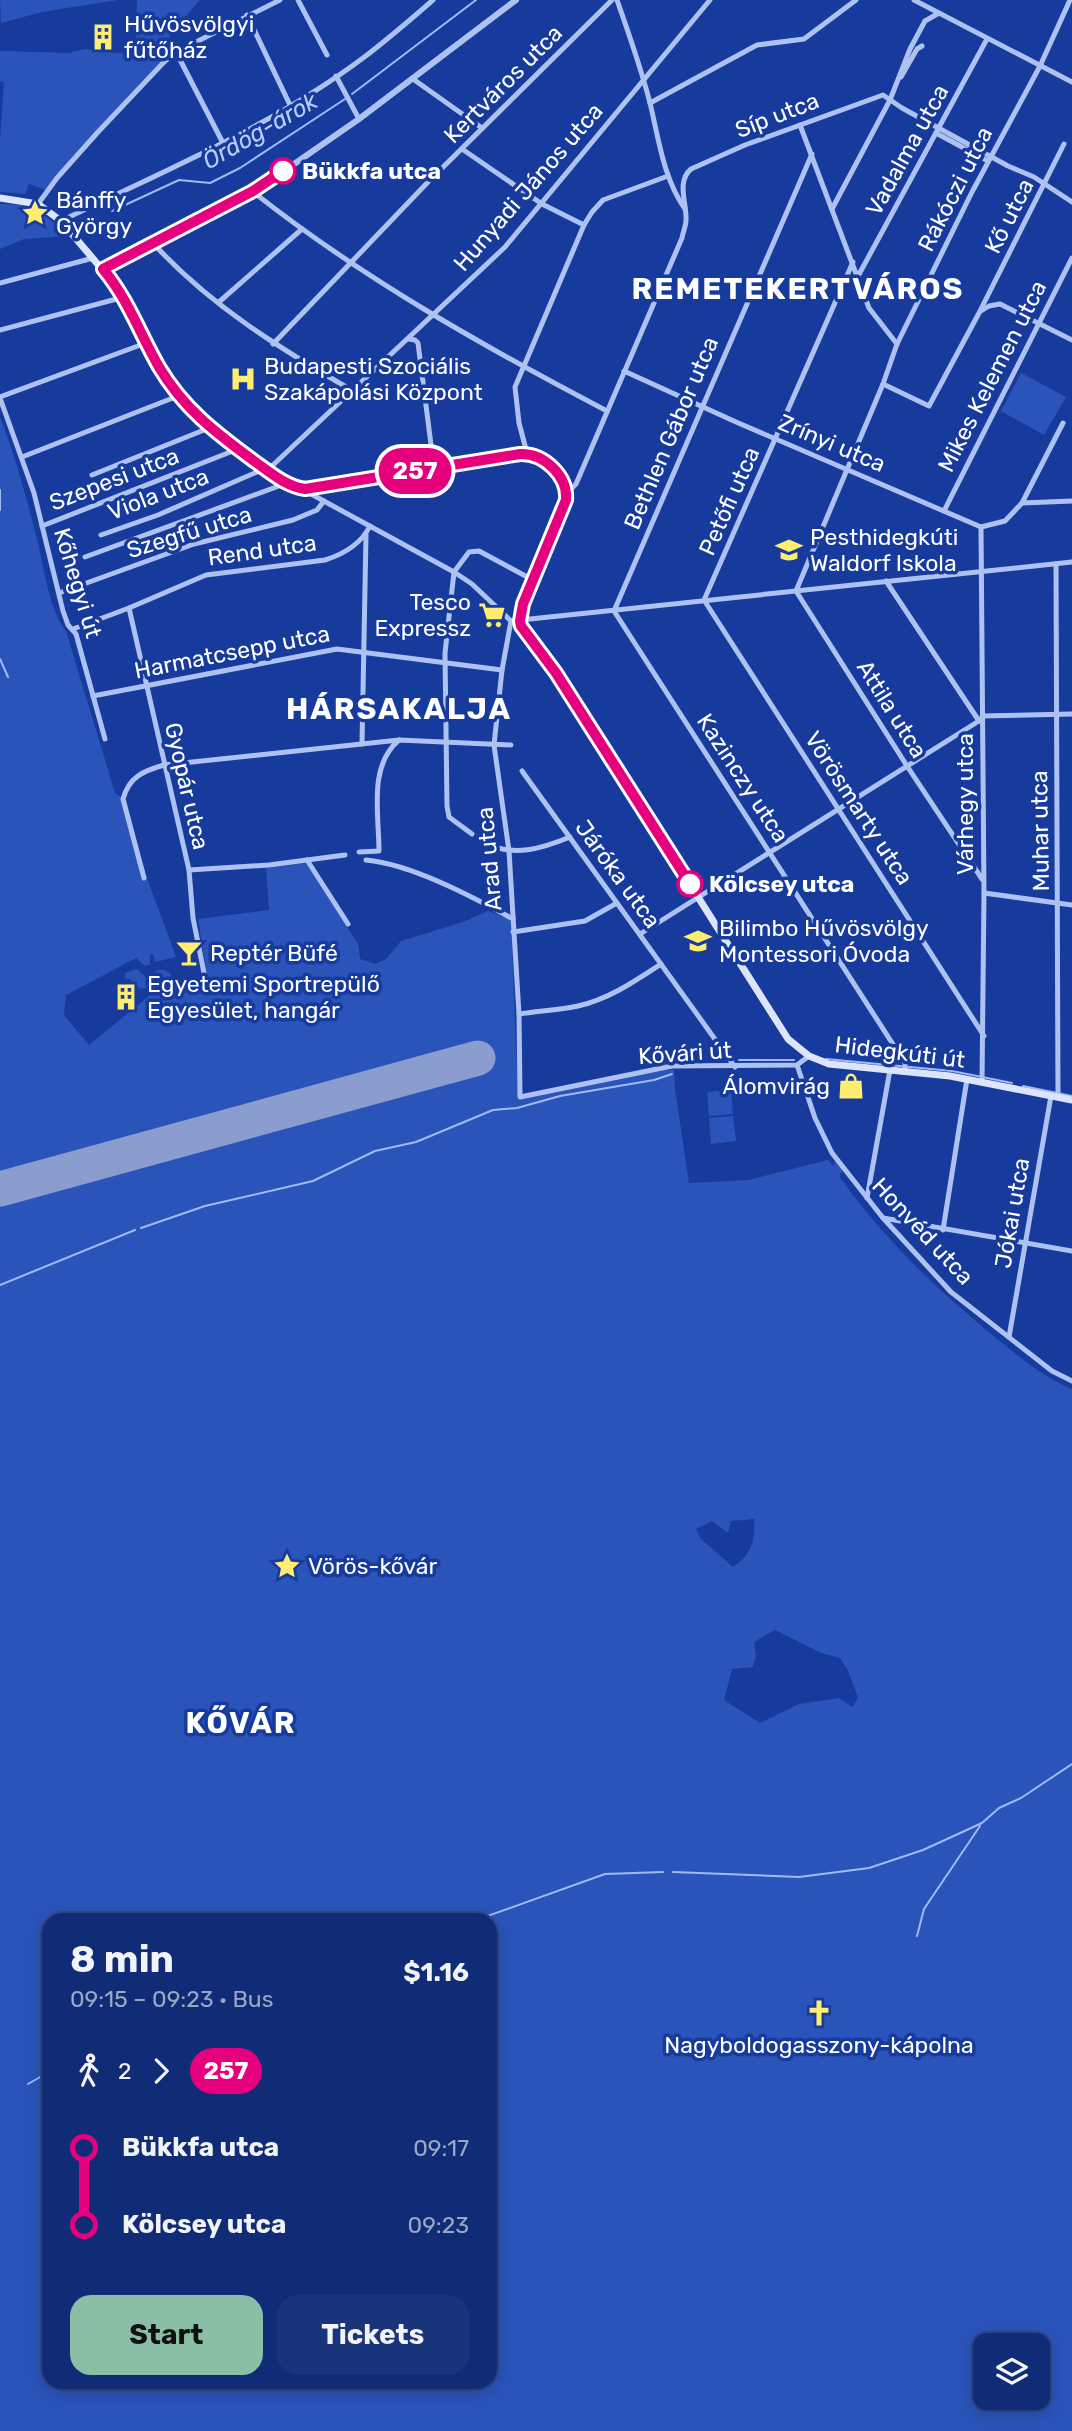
<!DOCTYPE html>
<html lang="en">
<head>
<meta charset="utf-8">
<style>
	body { margin:0; font-family:Rubik,sans-serif; background:#1a347b; color:#f1f3f6; height:100vh; display:flex; flex-direction:column; font-size:26px; white-space:nowrap }
	* { box-sizing:border-box; margin:0 }
	p { font-size:23px; color:#9ca7c5 }
	.icon { flex:none; width:38px; height:38px; fill:none; stroke:currentColor; stroke-width:2; stroke-linecap:round; stroke-linejoin:round }
	.map { position:relative; flex:1; overflow:hidden }
	.side { position:absolute; left:42px; top:1913px; width:455px; height:476px; display:flex; flex-direction:column; background:#112c76; border-radius:21px; box-shadow:0 4px 18px #0003,0 0 0 2px #304888 }
	.side>* { flex:none }
	.badge { padding:0 14px; border-radius:23px; font-size:24px; line-height:46px }
	.tools { position:absolute; left:973px; top:2333px; display:grid; gap:14px }
	.tools a { display:grid; place-items:center; width:77px; height:77px; border-radius:14px; background:#112c76; box-shadow:0 4px 18px #0003,0 0 0 2px #304888; font-size:35px }
	.map>.badge { position:absolute; translate:-50% -50%; box-shadow:0 0 0 4px #fff }
	.legs { display:flex; align-items:center; gap:10px; height:77px; padding:0 28px; font-size:23px }
	.legs p { margin-inline-start:auto }
	.overview { display:flex; align-items:center; justify-content:space-between; height:119px; padding:0 28px }
	h1 { font-size:38px; font-weight:700; line-height:52px }
	.cta { display:flex; gap:14px; margin-top:auto; padding:14px 28px }
	.cta a { flex:1; height:80px; border-radius:21px; background:#8abfa5; color:#111; font-size:28px; font-weight:700; line-height:80px; text-align:center }
	.cta a+a { background:#1a347b; color:#f1f3f6 }
	ul { padding:0 28px; list-style:none }
	li { display:flex; align-items:center; gap:24px; height:77px; font-size:26px }
	li i { display:grid; place-items:center; width:10px; height:100%; margin:0 9px; background:currentColor }
	li i::after { content:''; width:18px; height:18px; margin:-9px; border:5px solid; border-radius:50%; background:#112c76 }
	li p { margin-inline-start:auto }
	li:first-child i { background:linear-gradient(#0000 50%,currentColor 0) }
	li:last-child i { background:linear-gradient(currentColor 50%,#0000 0) }
	.map>svg:first-child { display:block }
	.green { fill:#2a54ba; fill-rule:evenodd }
	.lines { fill:none; stroke-linecap:round; stroke-linejoin:round }
	.stream { stroke:#a0baf5; stroke-width:2 }
	.runway { stroke:#8b9dce; stroke-width:35 }
	.minor { stroke:#aec2f2; stroke-width:5 }
	.tertiary { stroke:#aec2f2; stroke-width:6 }
	.secondary { stroke:#dde5fc; stroke-width:7 }
	.line-1-casing { stroke:#fff; stroke-width:16 }
	.line-1 { stroke:#e6007e; stroke-width:10 }
	.stop-1-dot { fill:#fff; stroke:#e6007e; stroke-width:3.5 }
	.labels { text-anchor:middle; stroke-width:7; stroke-linejoin:round; paint-order:stroke }
	.poi-label { font-size:23px; fill:#fff; stroke:#173b9d; text-anchor:start }
	.street-label { font-size:23px; fill:#fff; stroke:#173b9d }
	.stop-label { font-size:23px; font-weight:bold; fill:#fff; stroke:#173b9d; text-anchor:start }
	.water-label { font-size:24px; font-style:italic; fill:#bacdf9; stroke:#173b9d }
	.district-label { font-size:30px; font-weight:bold; letter-spacing:2px; fill:#fff; stroke:#173b9d }
</style>
</head>
<body>
<div class="map">
<svg width="1072" height="2431" viewBox="0 0 1072 2431">
	<rect width="100%" height="100%" fill="#173b9d"/>
	<g class="green">
		<path d="M0,0H118L42,12L1,23Z"/>
		<path d="M137,0H200L170,35L165,61L46,190L29,184L25,194L0,192V139L4,82L0,81V51L69,53L85,49L135,55Z"/>
		<path d="M0,204C30,203 48,215 68,236L24,239L0,249Z"/>
		<path d="M1021,373L1066,397L1044,435L1001,411Z"/>
		<path d="M0,417C16,458 27,500 38,543C44,569 50,611 66,631L115,793L124,799L147,878L176,957L155,962L153,954H150V964L145,966L136,958L66,995L64,1015L89,1045L149,996V989L139,988L130,979H125V973L137,969L151,982L155,981L157,977L154,973L157,970H165L171,974V983L207,975L198,919L269,910L266,868L306,863L358,944L360,959L375,964L386,959L401,941L463,922L488,911L511,920L518,1099L619,1078L674,1069L675,1089L689,1183L748,1180L828,1160L833,1166L836,1160L843,1170L839,1176C883,1238 937,1290 996,1338C1020,1357 1043,1377 1072,1389V2431H0ZM754,1519C756,1540 751,1555 733,1567L701,1539L696,1529L712,1521L728,1533L731,1521ZM775,1630L821,1653L840,1658L848,1671L858,1698L852,1707L839,1698L799,1704L760,1723L724,1700L732,1669L753,1667L756,1655L754,1642ZM49,1920H490V2382H49ZM985,2345H1038V2398H985Z"/>
		<path d="M731,1090L733,1114L709,1116L707,1092Z"/>
		<path d="M733,1116L736,1141L711,1144L709,1118Z"/>
	</g>
	<g class="lines">
		<g class="stream">
			<path d="M352,94L476,0"/>
			<path d="M112,211L179,180L210,183L240,168L345,99"/>
			<path d="M0,490V510"/>
			<path d="M0,659L8,677"/>
			<path d="M826,1059L952,1071L1012,1083"/>
			<path d="M739,1060H794"/>
			<path d="M1023,1086L1072,1096"/>
			<path d="M141,1228L205,1206L313,1181L375,1151L416,1142L493,1110L517,1108L560,1096L654,1080L672,1074"/>
			<path d="M0,1285L135,1230"/>
			<path d="M673,1872L799,1877L869,1868L923,1850L982,1823L999,1808L1021,1798L1072,1764"/>
			<path d="M463,1920L482,1918L605,1874L663,1872"/>
			<path d="M917,1936L924,1909L980,1826"/>
			<path d="M28,2084L49,2072"/>
		</g>
		<path class="runway" d="M0,1189L478,1058"/>
		<g class="minor">
			<path d="M298,0L327,55"/>
			<path d="M617,0C629,34 641,68 650,103C659,140 663,177 685,209"/>
			<path d="M914,0L1072,82"/>
			<path d="M247,15L290,105"/>
			<path d="M176,52L223,143"/>
			<path d="M336,76L359,119"/>
			<path d="M901,77L917,49L922,46"/>
			<path d="M413,79L482,128"/>
			<path d="M650,103L757,45L804,39L856,0"/>
			<path d="M800,125L869,308L897,344"/>
			<path d="M936,133L988,161"/>
			<path d="M462,149L542,204L584,225"/>
			<path d="M252,191C362,278 483,346 607,411"/>
			<path d="M38,204L57,178L98,132L165,61L186,47L280,0"/>
			<path d="M832,209L890,100L910,49L925,21L939,13"/>
			<path d="M61,221C163,171 271,127 363,58C387,40 410,20 433,0"/>
			<path d="M153,243C209,305 281,349 353,391"/>
			<path d="M857,278L987,39"/>
			<path d="M0,283L93,258"/>
			<path d="M219,302L302,229"/>
			<path d="M981,311L989,306L1000,304L1072,340"/>
			<path d="M0,330L124,297"/>
			<path d="M409,339L415,340L418,343L434,468"/>
			<path d="M273,344L428,182L612,0"/>
			<path d="M624,371L736,422L981,527L1005,521L1022,503L1063,423"/>
			<path d="M883,384L929,406L979,313L1064,144"/>
			<path d="M0,397L146,343"/>
			<path d="M0,398L34,493L63,611L68,625L76,634L105,739"/>
			<path d="M527,453L519,423L515,387L584,225L592,212L603,200L668,176"/>
			<path d="M22,457L178,396"/>
			<path d="M92,475L209,428"/>
			<path d="M305,489L311,494L454,572L472,584L511,621L1072,562"/>
			<path d="M567,493L576,484L682,238C683,232 686,226 686,220C687,203 676,182 691,169L745,145L883,95L902,108L1008,166L1034,177L1072,202"/>
			<path d="M1022,503L1072,501"/>
			<path d="M944,511L1072,258"/>
			<path d="M42,526L238,449"/>
			<path d="M981,527L984,893L982,1082"/>
			<path d="M101,535L158,515L273,465L505,247L710,0"/>
			<path d="M85,557L279,486L283,481"/>
			<path d="M1056,564L1058,1097"/>
			<path d="M886,581L979,721"/>
			<path d="M796,591L883,384L897,344L972,192L1040,66L1070,0"/>
			<path d="M796,591L907,766L982,879"/>
			<path d="M59,593L194,544L293,520L317,510L324,501"/>
			<path d="M704,600L984,1036"/>
			<path d="M704,600L853,262"/>
			<path d="M129,608L189,870L193,918L204,973"/>
			<path d="M614,611L905,1063V1071"/>
			<path d="M614,611L812,154"/>
			<path d="M511,621L502,670L494,745L509,851L519,1014L520,1097L672,1066L797,1065L809,1056"/>
			<path d="M73,629L129,608L206,575L325,560C344,554 361,544 370,526"/>
			<path d="M93,696L337,649L502,670"/>
			<path d="M982,716L1072,714"/>
			<path d="M362,744L366,535"/>
			<path d="M522,771L735,1067"/>
			<path d="M472,834L449,817L447,806L445,653L454,572L469,552L479,551L533,580"/>
			<path d="M485,843C514,857 541,849 570,837"/>
			<path d="M359,852L379,851C379,814 368,766 399,740"/>
			<path d="M307,860L348,924"/>
			<path d="M366,860C411,864 473,897 513,919"/>
			<path d="M189,870L269,865L345,855"/>
			<path d="M144,878L123,799C129,777 143,771 164,765L399,740L511,745"/>
			<path d="M984,893L1072,905"/>
			<path d="M513,932L585,921L617,903"/>
			<path d="M640,934L982,719"/>
			<path d="M519,1014C538,1011 559,1010 578,1006C609,999 635,981 661,964"/>
			<path d="M797,1065L815,1118L832,1153L883,1218L951,1292L1052,1371L1072,1381"/>
			<path d="M867,1198L890,1070"/>
			<path d="M883,1218L1072,1251"/>
			<path d="M943,1230L967,1079"/>
			<path d="M1009,1337L1051,1096"/>
		</g>
		<path class="tertiary" d="M103,269L271,180L359,119L516,0"/>
		<path class="secondary" d="M0,198L38,204L61,221L118,288L161,370L188,408L221,438L278,478L297,488L305,489L521,454H533L548,463L563,481L567,493L563,513L523,604L520,621L523,630L556,673L788,1039L809,1056L829,1064L950,1076L1072,1100"/>
	</g>
	<g class="lines">
		<g class="line-1-casing">
			<path id="line-1" d="M283,171L253,191L103,269C128,299 140,334 159,367C183,408 216,433 254,461C270,472 285,486 305,489L520,454C544,453 568,476 566,500L523,604L520,621L521,626L556,673L690,884"/>
		</g>
		<use href="#line-1" class="line-1"/>
	</g>
	<defs>
		<g id="building-bare" transform="scale(2.1)"><path d="M-4-6H4V6H1V3H-1V6H-4ZM-2.5-4.3h1.7v1.8h-1.7ZM.8-4.3h1.7v1.8H.8ZM-2.5-1h1.7V.8h-1.7ZM.8-1h1.7V.8H.8Z" fill="#ffed6f" stroke="#173b9d" stroke-width="2.5" paint-order="stroke"/></g>
		<g id="sight-bare" transform="scale(2.1)"><path d="M0-6L1.8-2.2L6-1.7L2.9 1.2L3.7 5.4L0 3.3L-3.7 5.4L-2.9 1.2L-6-1.7L-1.8-2.2Z" fill="#ffed6f" stroke="#173b9d" stroke-width="2.5" paint-order="stroke"/></g>
		<g id="hospital-bare" transform="scale(2.1)"><path d="M-5-5h3v3.5h4V-5h3V5h-3V1.5h-4V5h-3Z" fill="#ffed6f" stroke="#173b9d" stroke-width="2.5" paint-order="stroke"/></g>
		<g id="school-bare" transform="scale(2.1)"><path d="M0-5L7-2L0 1L-7-2ZM-4 1L0 2.5L4 1V4Q0 6-4 4Z" fill="#ffed6f" stroke="#173b9d" stroke-width="2.5" paint-order="stroke"/></g>
		<g id="supermarket-bare" transform="scale(2.1)"><path d="M-6-5.5h2.5l.6 2H6L4.5 2H-2.5L-4.4-4H-6ZM-1.5 3.2a1.3 1.3 0 1 0 .1 0ZM3 3.2a1.3 1.3 0 1 0 .1 0Z" fill="#ffed6f" stroke="#173b9d" stroke-width="2.5" paint-order="stroke"/></g>
		<g id="bar-bare" transform="scale(2.1)"><path d="M-6-5H6L.8 .8V4.5H3.5V6h-7V4.5H-.8V.8Z" fill="#ffed6f" stroke="#173b9d" stroke-width="2.5" paint-order="stroke"/></g>
		<g id="shop-bare" transform="scale(2.1)"><path d="M-5-2.5h2.3a2.7 3.5 0 0 1 5.4 0H5L5.5 6h-11ZM-1.5-2.5h3a1.5 2.3 0 0 0-3 0Z" fill="#ffed6f" stroke="#173b9d" stroke-width="2.5" paint-order="stroke"/></g>
		<g id="church-bare" transform="scale(2.1)"><path d="M-1.2-6h2.4v3.5h3.3v2.4h-3.3V6h-2.4V-.1h-3.3v-2.4h3.3Z" fill="#ffed6f" stroke="#173b9d" stroke-width="2.5" paint-order="stroke"/></g>
	</defs>
	<g fill-rule="evenodd">
		<use href="#building-bare" x="103" y="37"/>
		<use href="#sight-bare" x="35" y="213"/>
		<use href="#hospital-bare" x="243" y="379"/>
		<use href="#school-bare" x="789" y="550"/>
		<use href="#supermarket-bare" x="492" y="615"/>
		<use href="#school-bare" x="698" y="941"/>
		<use href="#bar-bare" x="189" y="953"/>
		<use href="#building-bare" x="126" y="997"/>
		<use href="#shop-bare" x="851" y="1086"/>
		<use href="#sight-bare" x="287" y="1566"/>
		<use href="#church-bare" x="819" y="2013"/>
	</g>
	<g class="stop-1-dot">
		<circle cx="283" cy="171" r="12"/>
		<circle cx="690" cy="884" r="12"/>
	</g>
	<g class="labels">
		<g class="poi-label">
			<text x="124" y="32">Hűvösvölgyi<tspan x="124" dy="26">fűtőház</tspan></text>
			<text x="56" y="208">Bánffy<tspan x="56" dy="26">György</tspan></text>
			<text x="264" y="374">Budapesti Szociális<tspan x="264" dy="26">Szakápolási Központ</tspan></text>
			<text x="810" y="545">Pesthidegkúti<tspan x="810" dy="26">Waldorf Iskola</tspan></text>
			<text x="471" y="610" text-anchor="end">Tesco<tspan x="471" dy="26">Expressz</tspan></text>
			<text x="719" y="936">Bilimbo Hűvösvölgy<tspan x="719" dy="26">Montessori Óvoda</tspan></text>
			<text x="210" y="961">Reptér Büfé</text>
			<text x="147" y="992">Egyetemi Sportrepülő<tspan x="147" dy="26">Egyesület, hangár</tspan></text>
			<text x="830" y="1094" text-anchor="end">Álomvirág</text>
			<text x="308" y="1574">Vörös-kővár</text>
			<text x="819" y="2053" text-anchor="middle">Nagyboldogasszony-kápolna</text>
		</g>
		<g class="street-label">
			<text transform="translate(503 84) rotate(-45)" y="8">Kertváros utca</text>
			<text transform="translate(777 115) rotate(-21)" y="8">Síp utca</text>
			<text transform="translate(907 150) rotate(-61)" y="8">Vadalma utca</text>
			<text transform="translate(528 187) rotate(-49)" y="8">Hunyadi János utca</text>
			<text transform="translate(955 189) rotate(-63)" y="8">Rákóczi utca</text>
			<text transform="translate(1009 216) rotate(-63)" y="8">Kő utca</text>
			<text transform="translate(992 376) rotate(-63)" y="8">Mikes Kelemen utca</text>
			<text transform="translate(671 433) rotate(-67)" y="8">Bethlen Gábor utca</text>
			<text transform="translate(832 443) rotate(23)" y="8">Zrínyi utca</text>
			<text transform="translate(114 479) rotate(-21)" y="8">Szepesi utca</text>
			<text transform="translate(158 494) rotate(-21)" y="8">Viola utca</text>
			<text transform="translate(729 501) rotate(-66)" y="8">Petőfi utca</text>
			<text transform="translate(189 532) rotate(-17)" y="8">Szegfű utca</text>
			<text transform="translate(262 550) rotate(-8)" y="8">Rend utca</text>
			<text transform="translate(78 583) rotate(73)" y="8">Kőhegyi út</text>
			<text transform="translate(232 652) rotate(-11)" y="8">Harmatcsepp utca</text>
			<text transform="translate(892 709) rotate(58)" y="8">Attila utca</text>
			<text transform="translate(743 778) rotate(57)" y="8">Kazinczy utca</text>
			<text transform="translate(187 786) rotate(77)" y="8">Gyopár utca</text>
			<text transform="translate(965 804) rotate(-90)" y="8">Várhegy utca</text>
			<text transform="translate(859 808) rotate(57)" y="8">Vörösmarty utca</text>
			<text transform="translate(1040 831) rotate(-91)" y="8">Muhar utca</text>
			<text transform="translate(489 859) rotate(-95)" y="8">Arad utca</text>
			<text transform="translate(618 874) rotate(54)" y="8">Járóka utca</text>
			<text transform="translate(900 1052) rotate(7)" y="8">Hidegkúti út</text>
			<text transform="translate(685 1053) rotate(-4)" y="8">Kővári út</text>
			<text transform="translate(1012 1213) rotate(-80)" y="8">Jókai utca</text>
			<text transform="translate(923 1231) rotate(47)" y="8">Honvéd utca</text>
		</g>
		<g class="stop-label">
			<text x="302" y="179">Bükkfa utca</text>
			<text x="709" y="892">Kölcsey utca</text>
		</g>
		<g class="water-label">
			<text transform="translate(260 131) rotate(-30)" y="8">Ördög-árok</text>
		</g>
		<g class="district-label">
			<text x="798" y="299">REMETEKERTVÁROS</text>
			<text x="399" y="719">HÁRSAKALJA</text>
			<text x="241" y="1733">KŐVÁR</text>
		</g>
	</g>
</svg>
<div class="tools">
<a><svg class="icon" aria-label="layers" viewBox="0 0 24 24"><path d="M12 4l9 5-9 5-9-5zM3 14l9 5 9-5"/></svg></a>
</div>
<b class="badge" style="left:415px;top:471px;background:#e6007e;color:#fff">257</b>
<section class="side">
<div class="overview"><div><h1>8 min</h1><p>09:15 – 09:23 · Bus</p></div><b>$1.16</b></div>
<div class="legs"><svg class="icon" aria-label="walk" viewBox="0 0 24 24"><circle cx="13" cy="4" r="2"/><path d="M13 8l-2 6 4 7M11 14l-3 7M7 12l3-4h3l4 4"/></svg>2<svg class="icon" aria-label="forward" viewBox="0 0 24 24"><path d="M9 5l7 7-7 7"/></svg><b class="badge" style="background:#e6007e;color:#fff">257</b></div>
<ul>
<li><i style="color:#e6007e"></i><b>Bükkfa utca</b><p>09:17</p></li>
<li><i style="color:#e6007e"></i><b>Kölcsey utca</b><p>09:23</p></li>
</ul>
<div class="cta"><a>Start</a><a>Tickets</a></div>
</section>
</div>
</body>
</html>
